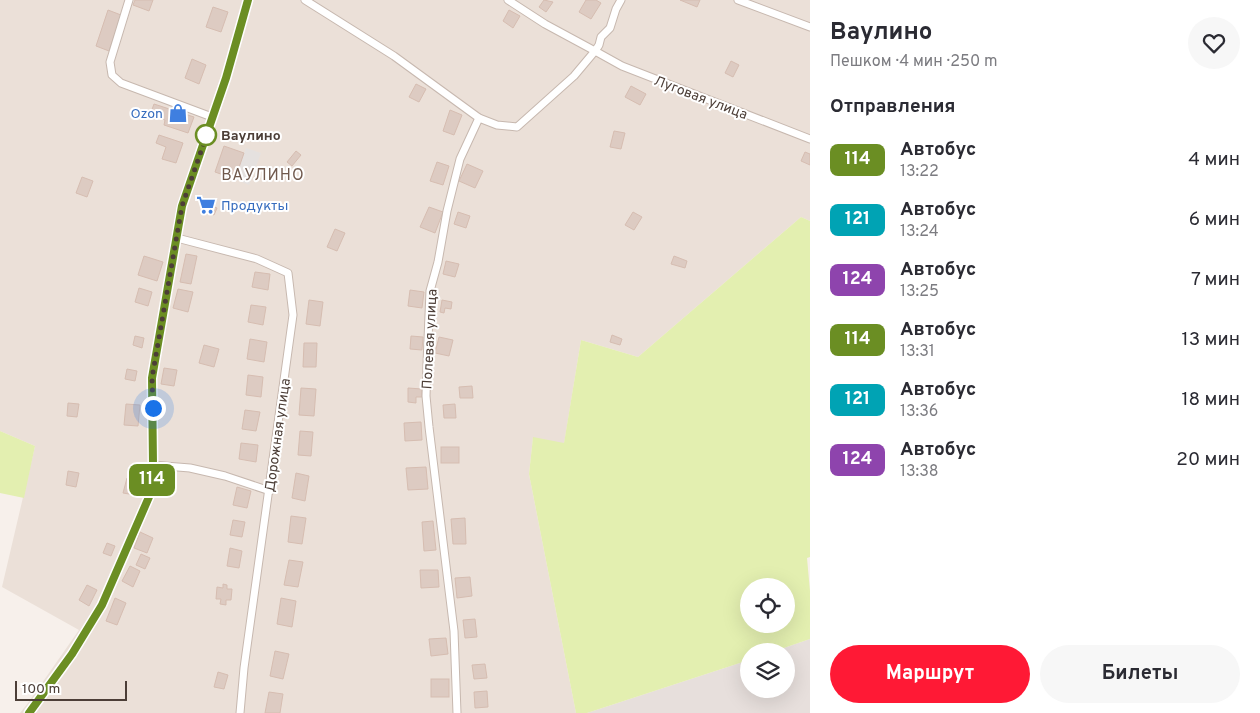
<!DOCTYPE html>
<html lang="ru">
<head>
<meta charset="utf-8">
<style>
	body { margin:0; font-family:Overpass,sans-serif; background:#f7f7f7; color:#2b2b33; height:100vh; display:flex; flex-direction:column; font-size:19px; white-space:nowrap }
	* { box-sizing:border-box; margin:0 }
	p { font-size:16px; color:#7c7c81 }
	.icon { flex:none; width:28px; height:28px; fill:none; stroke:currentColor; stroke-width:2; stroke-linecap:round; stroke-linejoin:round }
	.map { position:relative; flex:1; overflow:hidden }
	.panel { display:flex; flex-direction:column; background:#fff; width:450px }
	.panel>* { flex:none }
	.badge { padding:0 10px; border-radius:8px; font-size:18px; line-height:32px }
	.buttons { position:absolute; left:740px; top:578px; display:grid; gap:10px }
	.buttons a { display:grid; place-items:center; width:55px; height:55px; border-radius:50%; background:#fff; box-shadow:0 5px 20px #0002; font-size:25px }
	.scale { position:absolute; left:15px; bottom:12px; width:112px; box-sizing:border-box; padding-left:5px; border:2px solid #4c3e37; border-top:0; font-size:14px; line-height:18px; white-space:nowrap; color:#4c3e37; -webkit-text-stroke:4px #fff; paint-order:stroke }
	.you { position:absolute; width:25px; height:25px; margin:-12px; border:4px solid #fff; border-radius:50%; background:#1a73e8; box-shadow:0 0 0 8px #1a73e833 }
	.map>.badge { position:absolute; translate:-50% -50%; box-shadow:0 0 0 2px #fff }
	h2 { padding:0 20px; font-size:19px; line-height:45px }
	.round { display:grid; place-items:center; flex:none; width:52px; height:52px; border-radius:26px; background:#f7f7f7 }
	.overview { display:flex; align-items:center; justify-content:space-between; height:85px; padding:0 20px }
	h1 { font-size:24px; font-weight:700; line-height:38px }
	.primary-button { display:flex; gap:10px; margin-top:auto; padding:10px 20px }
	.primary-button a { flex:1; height:58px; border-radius:30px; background:#ff1935; color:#fff; font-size:20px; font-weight:700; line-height:58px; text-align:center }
	.primary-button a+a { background:#f7f7f7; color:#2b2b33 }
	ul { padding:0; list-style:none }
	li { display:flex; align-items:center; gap:15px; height:60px; padding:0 20px }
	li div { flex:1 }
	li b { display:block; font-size:19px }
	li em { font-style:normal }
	li .badge { min-width:55px; font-weight:700; text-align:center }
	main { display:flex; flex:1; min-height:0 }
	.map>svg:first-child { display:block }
	.residential { fill:#ebe0d8 }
	.industrial { fill:#e7dfdc }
	.green { fill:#e3efb0; fill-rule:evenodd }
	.parking { fill:#e5e1df }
	.building { fill:#ddcbc2; stroke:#d6bdb1 }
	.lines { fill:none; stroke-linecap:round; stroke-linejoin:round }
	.minor-casing { stroke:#c7b8af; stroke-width:9 }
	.minor { stroke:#fff; stroke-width:7 }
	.line-casing { stroke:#fff; stroke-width:11 }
	.line { stroke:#6b8e23; stroke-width:8 }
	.walk { stroke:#4c3e37; stroke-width:5; stroke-dasharray:0 9 }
	.stop-dot { fill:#fff; stroke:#6b8e23; stroke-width:2.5 }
	.labels { text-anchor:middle; stroke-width:4; stroke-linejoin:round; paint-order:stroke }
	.street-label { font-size:14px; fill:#4c3e37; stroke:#fff }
	.shop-label { font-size:14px; fill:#366cbe; stroke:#fff; text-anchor:end }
	.stop-label { font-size:14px; font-weight:bold; fill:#4c3e37; stroke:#fff; text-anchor:start }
	.quarter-label { font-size:16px; letter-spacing:1px; fill:#70594d; stroke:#fff }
</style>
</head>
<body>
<main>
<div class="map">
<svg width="810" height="713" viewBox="0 0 810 713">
	<rect width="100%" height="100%" fill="#f7f0eb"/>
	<path class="residential" d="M0,0H810V221L801,217L638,357L581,340L564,444L533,438L529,474L576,713H20L28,703L79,630L2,587L35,446L0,431Z"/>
	<path class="industrial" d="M810,639V713H587L749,660V689H786V651H775Z"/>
	<g class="green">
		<path d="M801,217L810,221V557L807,558L810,591V639L775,651H749V660L587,713H576L529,474L533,437L564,443L581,340L638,357ZM786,586V624H749V586Z"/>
		<path d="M0,431L35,446L24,498L0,493Z"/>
	</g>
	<path class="parking" d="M246,148L261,153L249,185L235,179Z"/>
	<g class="building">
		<path d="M135,0H153L149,11L133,5Z"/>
		<path d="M544,0L553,2L546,12L539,7Z"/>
		<path d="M586,0H596L601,3L591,19L579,12Z"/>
		<path d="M680,0H700L697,7Z"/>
		<path d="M213,7L228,12L221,32L206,27Z"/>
		<path d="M108,10L121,15L109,51L96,46Z"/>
		<path d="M509,10L520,16L513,28L503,21Z"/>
		<path d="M192,59L206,65L199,84L185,78Z"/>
		<path d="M731,61L739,65L733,77L725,73Z"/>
		<path d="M416,84L426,89L419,102L409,97Z"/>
		<path d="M631,86L646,94L640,105L625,97Z"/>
		<path d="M154,104L194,117L188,133L164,125L165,120L150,115Z"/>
		<path d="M450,110L462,115L454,135L443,131Z"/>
		<path d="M614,131L625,133L621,149L610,147Z"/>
		<path d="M159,135L183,143L176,163L162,159L166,147L156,143Z"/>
		<path d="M224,146L244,153L235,179L215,172Z"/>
		<path d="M296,151L301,155L292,166L287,162Z"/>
		<path d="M805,152L810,154V165L801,161Z"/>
		<path d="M437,162L449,166L443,185L430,181Z"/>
		<path d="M467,164L483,171L475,188L459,181Z"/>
		<path d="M82,177L93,181L87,197L76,193Z"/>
		<path d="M206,204L217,208L214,215L204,211Z"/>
		<path d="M429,207L443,212L435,233L420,227Z"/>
		<path d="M458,212L470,216L466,228L454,224Z"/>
		<path d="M633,212L642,217L634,230L625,225Z"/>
		<path d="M335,229L345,233L337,251L327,247Z"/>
		<path d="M186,254L197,256L191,284L180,282Z"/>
		<path d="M144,256L163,262L157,281L138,275Z"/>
		<path d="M674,256L687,261L685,268L671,264Z"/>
		<path d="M446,261L459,264L455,277L443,274Z"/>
		<path d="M255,272L270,274L268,290L252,287Z"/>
		<path d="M139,288L152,292L148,306L135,302Z"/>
		<path d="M178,289L193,292L188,312L173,308Z"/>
		<path d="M410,290L424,292L422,308L408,306Z"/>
		<path d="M309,300L323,302L320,326L306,324Z"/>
		<path d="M442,300L452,302L451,309L445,308L444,313L440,312Z"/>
		<path d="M251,305L266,307L263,325L248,322Z"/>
		<path d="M612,335L622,339L620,345L610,342Z"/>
		<path d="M135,336L144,338L142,348L133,345Z"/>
		<path d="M411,336L423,337L422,350L410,349Z"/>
		<path d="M439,337L453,340L449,356L435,353Z"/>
		<path d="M250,339L267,342L264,362L247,359Z"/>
		<path d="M304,343H317L316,367H303Z"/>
		<path d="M204,345L219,349L214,367L199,363Z"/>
		<path d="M164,368L177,370L174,386L161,384Z"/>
		<path d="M127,369L137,371L135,381L125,379Z"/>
		<path d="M248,375L263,377L261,397L246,395Z"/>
		<path d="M472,386L473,398H460L459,387Z"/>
		<path d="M301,388L316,389L314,416L299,415Z"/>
		<path d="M408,388L422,389V397H416V403L408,402Z"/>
		<path d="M68,403L79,404L77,417L67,416Z"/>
		<path d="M126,404L140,405L138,426L124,425Z"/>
		<path d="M455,404L456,418H444L443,405Z"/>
		<path d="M245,410L260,412L256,431L242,429Z"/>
		<path d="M421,422L422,440L405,441L404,423Z"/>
		<path d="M300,431L313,432L311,456L298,455Z"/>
		<path d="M241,443L258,445L256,462L239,459Z"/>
		<rect x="441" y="447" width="18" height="16"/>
		<path d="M426,467L428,489L408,490L406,468Z"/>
		<path d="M68,471L79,473L76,487L66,485Z"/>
		<path d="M296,473L309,476L305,501L292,498Z"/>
		<path d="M127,478L138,481L135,495L123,493Z"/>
		<path d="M237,487L251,491L247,508L233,505Z"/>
		<path d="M291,516L306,518L302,544L288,542Z"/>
		<path d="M465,518L466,544H453L451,519Z"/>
		<path d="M233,520L245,522L242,537L230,535Z"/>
		<path d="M433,521L436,550L424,551L422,522Z"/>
		<path d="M140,532L153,538L147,553L134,548Z"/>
		<path d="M107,543L115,546L111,556L103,553Z"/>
		<path d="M230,548L242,551L239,568L227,566Z"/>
		<path d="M141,554L150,558L145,569L136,565Z"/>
		<path d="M289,560L303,562L298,587L284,585Z"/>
		<path d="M130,566L140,571L133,587L122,581Z"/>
		<path d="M420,570H438L439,587L421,588Z"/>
		<path d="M470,577L472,596L457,598L455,578Z"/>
		<path d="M223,584L227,585V589H232L231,600H226V605L220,604L221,599H216L217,587L223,588Z"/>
		<path d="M87,585L97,590L89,606L79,600Z"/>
		<path d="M115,598L126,603L117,625L106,621Z"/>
		<path d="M281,598L296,601L292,627L277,624Z"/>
		<path d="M475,619L477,637L465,638L463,620Z"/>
		<path d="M446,638L448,654L431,656L429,639Z"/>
		<path d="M275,651L289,654L283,679L270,676Z"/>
		<path d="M485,664L487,678L474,679L472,665Z"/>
		<path d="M218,672L228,675L224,689L214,687Z"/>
		<rect x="431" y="679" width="18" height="18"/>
		<path d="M487,691L488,707L475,708L474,692Z"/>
		<path d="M269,692L283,694L280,713H265Z"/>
	</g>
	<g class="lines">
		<g class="minor-casing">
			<g id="minor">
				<path d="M129,0L110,62L112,75L121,83L212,117"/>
				<path d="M305,0L394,56L479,118"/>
				<path d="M621,0L616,9L610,28L601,37L599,45L595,51L622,66L810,139"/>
				<path d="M738,0L810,27"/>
				<path d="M177,238L257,259L288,273L293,315L244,668L240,713"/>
				<path d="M153,465L190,468L225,476L270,491"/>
				<path d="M29,713L72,655L102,605L149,497L153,465L152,378L181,206L226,78L248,0"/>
				<path d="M457,713L454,631L429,427L426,396L427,364L430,291L438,262L447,211L460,159L479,118L497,125L517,127L574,76L595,51L545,24L508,0"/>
			</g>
		</g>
		<use href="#minor" class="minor"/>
	</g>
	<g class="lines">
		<g class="line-casing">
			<path id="line" d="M29,713L72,654L102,605L149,497L153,465L152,378L182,206L226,78L248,0"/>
		</g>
		<use href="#line" class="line"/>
		<path class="walk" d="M153,408L152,378L182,206L207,134L206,135"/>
	</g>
	<defs>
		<g id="shop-bare" transform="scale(1.5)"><path d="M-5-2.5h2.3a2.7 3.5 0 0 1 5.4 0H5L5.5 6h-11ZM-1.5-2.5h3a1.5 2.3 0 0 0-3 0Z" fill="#3f7fe0" stroke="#fff" stroke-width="2.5" paint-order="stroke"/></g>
		<g id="supermarket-bare" transform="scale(1.5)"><path d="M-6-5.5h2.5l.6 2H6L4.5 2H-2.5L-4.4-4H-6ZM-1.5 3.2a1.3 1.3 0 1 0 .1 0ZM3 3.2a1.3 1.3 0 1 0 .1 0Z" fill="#3f7fe0" stroke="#fff" stroke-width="2.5" paint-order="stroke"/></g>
	</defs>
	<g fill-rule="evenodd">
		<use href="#shop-bare" x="178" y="113"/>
		<use href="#supermarket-bare" x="206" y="205"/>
	</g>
	<circle class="stop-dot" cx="206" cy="135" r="10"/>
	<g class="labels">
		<g class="street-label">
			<text transform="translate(701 97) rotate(21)" y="5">Луговая улица</text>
			<text transform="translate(429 339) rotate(-87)" y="5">Полевая улица</text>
			<text transform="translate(277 435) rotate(-82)" y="5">Дорожная улица</text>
		</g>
		<g class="shop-label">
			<text x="163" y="118">Ozon</text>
			<text x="221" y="210" text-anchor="start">Продукты</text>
		</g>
		<g class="stop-label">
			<text x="221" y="140">Ваулино</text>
		</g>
		<g class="quarter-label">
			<text x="263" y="180">ВАУЛИНО</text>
		</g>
	</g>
</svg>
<div class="buttons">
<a><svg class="icon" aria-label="locate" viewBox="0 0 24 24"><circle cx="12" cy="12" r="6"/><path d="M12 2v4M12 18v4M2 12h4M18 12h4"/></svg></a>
<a><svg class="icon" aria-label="layers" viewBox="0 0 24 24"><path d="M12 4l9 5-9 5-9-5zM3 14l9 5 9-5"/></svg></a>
</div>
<div class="scale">100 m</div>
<div class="you" style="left:153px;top:408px"></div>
<b class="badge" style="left:152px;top:480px;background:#6b8e23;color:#fff">114</b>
</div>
<section class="panel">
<div class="overview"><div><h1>Ваулино</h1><p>Пешком · 4 мин · 250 m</p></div><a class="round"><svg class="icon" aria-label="heart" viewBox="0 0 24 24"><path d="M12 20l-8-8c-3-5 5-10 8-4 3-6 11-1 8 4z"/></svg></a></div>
<h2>Отправления</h2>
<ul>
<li><span class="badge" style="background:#6b8e23;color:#fff">114</span><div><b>Автобус</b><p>13:22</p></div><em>4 мин</em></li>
<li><span class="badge" style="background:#00a3b4;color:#fff">121</span><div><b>Автобус</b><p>13:24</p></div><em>6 мин</em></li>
<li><span class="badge" style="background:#8e44ad;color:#fff">124</span><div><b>Автобус</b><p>13:25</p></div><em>7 мин</em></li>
<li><span class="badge" style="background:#6b8e23;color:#fff">114</span><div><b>Автобус</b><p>13:31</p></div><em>13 мин</em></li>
<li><span class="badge" style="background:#00a3b4;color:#fff">121</span><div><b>Автобус</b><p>13:36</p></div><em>18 мин</em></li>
<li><span class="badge" style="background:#8e44ad;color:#fff">124</span><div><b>Автобус</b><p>13:38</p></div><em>20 мин</em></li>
</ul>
<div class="primary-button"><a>Маршрут</a><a>Билеты</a></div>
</section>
</main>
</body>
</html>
